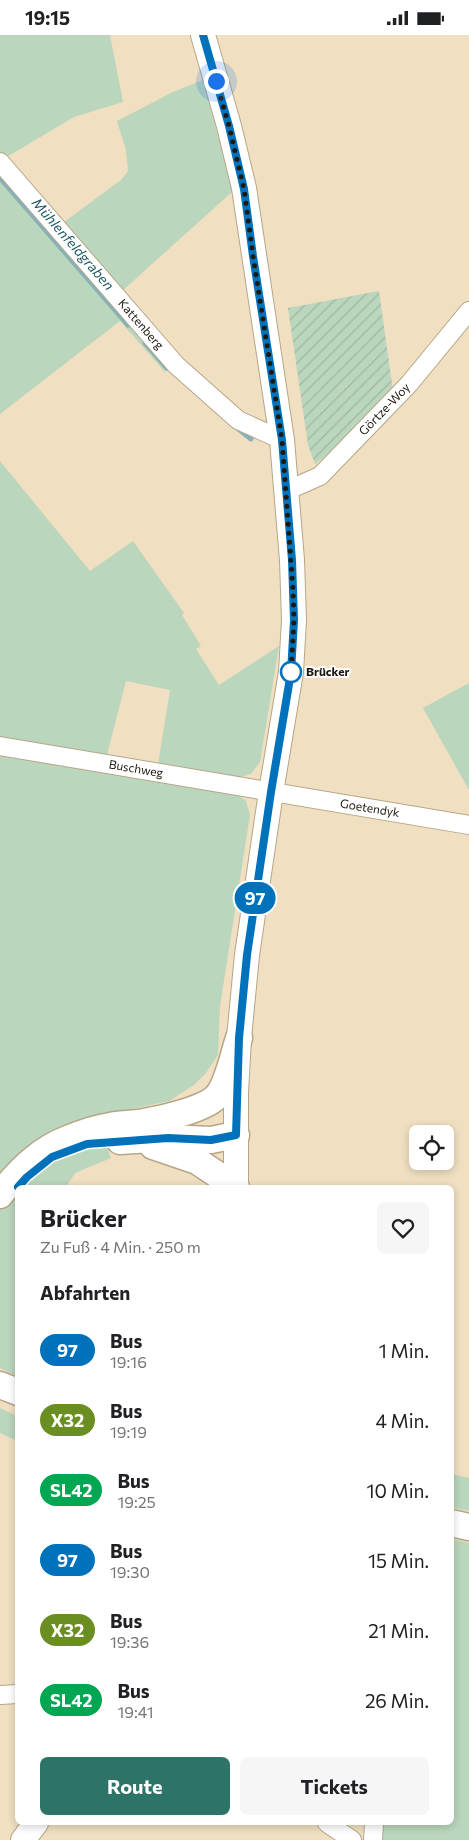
<!DOCTYPE html>
<html lang="de">
<head>
<meta charset="utf-8">
<style>
	body { margin:0; font-family:Commissioner,sans-serif; background:#f6f6f6; color:#202124; height:100vh; display:flex; flex-direction:column; font-size:19px; white-space:nowrap }
	* { box-sizing:border-box; margin:0 }
	p { font-size:16px; color:#757577 }
	.icon { flex:none; width:28px; height:28px; fill:none; stroke:currentColor; stroke-width:2; stroke-linecap:round; stroke-linejoin:round }
	.map { position:relative; flex:1; overflow:hidden }
	.details { position:absolute; left:15px; top:1150px; width:439px; height:640px; display:flex; flex-direction:column; background:#fff; border-radius:8px; box-shadow:0 2px 8px #0003 }
	.details>* { flex:none }
	.badge { padding:0 10px; border-radius:16px; font-size:18px; line-height:32px }
	.tools { position:absolute; left:409px; top:1090px; display:grid; gap:10px }
	.tools a { display:grid; place-items:center; width:45px; height:45px; border-radius:8px; background:#fff; box-shadow:0 2px 8px #0003; font-size:25px }
	.you { position:absolute; width:25px; height:25px; margin:-12px; border:4px solid #fff; border-radius:50%; background:#1a73e8; box-shadow:0 0 0 8px #1a73e833 }
	.map>.badge { position:absolute; translate:-50% -50%; box-shadow:0 0 0 2px #fff }
	h2 { padding:0 25px; font-size:19px; line-height:45px }
	.round { display:grid; place-items:center; flex:none; width:52px; height:52px; border-radius:8px; background:#f6f6f6 }
	.summary { display:flex; align-items:center; justify-content:space-between; height:85px; padding:0 25px }
	h1 { font-size:24px; font-weight:700; line-height:38px }
	.primary-button { display:flex; gap:10px; margin-top:auto; padding:10px 25px }
	.primary-button a { flex:1; height:58px; border-radius:8px; background:#2d7368; color:#fff; font-size:20px; font-weight:700; line-height:58px; text-align:center }
	.primary-button a+a { background:#f6f6f6; color:#202124 }
	ul { padding:0; list-style:none }
	li { display:flex; align-items:center; gap:15px; height:70px; padding:0 25px }
	li div { flex:1 }
	li b { display:block; font-size:19px }
	li em { font-style:normal }
	li .badge { min-width:55px; font-weight:700; text-align:center }
	.status { display:flex; justify-content:space-between; align-items:center; height:35px; padding:0 25px; background:#fff; direction:ltr }
	.status svg { height:14px; fill:currentColor }
	.map>svg:first-child { display:block }
	.grass { fill:#bad6bd }
	.garden { fill:url(#garden-furrows) }
	.lines { fill:none; stroke-linecap:round; stroke-linejoin:round }
	.stream { stroke:#86b1b9; stroke-width:5 }
	.street-casing { stroke:#b6a688; stroke-width:20 }
	.secondary-casing { stroke:#b6a688; stroke-width:26 }
	.primary-casing { stroke:#b6a688; stroke-width:29 }
	.street { stroke:#fff; stroke-width:18 }
	.secondary { stroke:#fff; stroke-width:24 }
	.primary { stroke:#fff; stroke-width:26 }
	.line-casing { stroke:#fff; stroke-width:11 }
	.line { stroke:#0072bc; stroke-width:8 }
	.walk { stroke:#1e180c; stroke-width:5; stroke-dasharray:0 9 }
	.stop-dot { fill:#fff; stroke:#0072bc; stroke-width:2.5 }
	.labels { text-anchor:middle; stroke-width:4; stroke-linejoin:round; paint-order:stroke }
	.street-label { font-size:12px; fill:#1e180c; stroke:#fff }
	.stop-label { font-size:12px; font-weight:bold; fill:#1e180c; stroke:#fff; text-anchor:start }
	.water-label { font-size:14px; font-style:italic; fill:#1f5a63; stroke:#fff }
</style>
</head>
<body>
<div class="status"><b>19:15</b><svg viewBox="0 0 49 12"><path d="M0 12V9h3v3zM5 12V6h3v6zM10 12V3h3v9zM15 12V0h3v12zM26 1h20v11H26zM47 4h2v5h-2z"/></svg></div>
<div class="map">
<svg width="469" height="1805" viewBox="0 0 469 1805">
	<defs>
		<pattern id="garden-furrows" width="10" height="10" patternUnits="userSpaceOnUse" patternTransform="scale(1.25)"><rect width="10" height="10" fill="#bad6bd"/><path d="M-1 1l2-2M0 10L10 0M9 11l2-2" fill="none" stroke="#9fb7a1"/></pattern>
	</defs>
	<rect width="100%" height="100%" fill="#f0dfc0"/>
	<g class="grass">
		<path d="M0,0H110L123,67L74,82L5,123H0Z"/>
		<path d="M203,45L233,156L121,257L60,190L121,145L128,136L126,115L117,86L173,57Z"/>
		<path d="M0,137L170,332L165,337L120,286L0,379Z"/>
		<path d="M0,426L90,536L133,506L184,578L182,580L201,611L196,614L219,650L279,611L260,727L251,739L237,743L158,729L170,655L126,646L107,720L0,702Z"/>
		<path d="M469,648V755L423,673Z"/>
		<path d="M0,717L236,758L246,766L250,780L220,971L218,1020L206,1038L194,1050L169,1066L95,1082L111,1123L75,1138L66,1152H18L17,1341L0,1333Z"/>
		<path d="M0,1373L17,1381V1406L0,1398Z"/>
		<path d="M451,1439L469,1443V1476L451,1472Z"/>
		<path d="M451,1504L469,1508V1805H379L380,1788H451Z"/>
	</g>
	<path class="garden" d="M379,256L393,356L344,407L315,429L308,410L288,273Z"/>
	<g class="lines">
		<g class="stream">
			<path d="M0,143L128,290"/>
			<path d="M145,308L167,333"/>
			<path d="M236,392L251,404"/>
		</g>
		<g class="street-casing">
			<g id="street">
				<path id="s1" d="M0,127L176,330L238,385L282,405"/>
				<path id="s2" d="M286,456L320,441L409,349L469,276"/>
				<path id="s3" d="M0,711L469,790"/>
				<path d="M0,1660L18,1659"/>
				<path d="M327,1788L352,1805"/>
				<path d="M373,1805L374,1788"/>
			</g>
		</g>
		<g class="secondary-casing">
			<g id="secondary">
				<path d="M203,0L229,91L244,153L282,405L292,525L294,585L291,637L271,757L247,920L239,1003L236,1057V1152"/>
				<path d="M23,1805L36,1788"/>
			</g>
		</g>
		<g class="primary-casing">
			<g id="primary">
				<path d="M120,1106L168,1103L211,1105L236,1100"/>
				<path d="M153,1111L197,1126L236,1152"/>
				<path d="M0,1160C19,1135 40,1114 70,1103C82,1098 97,1093 110,1091C121,1089 133,1089 144,1087C162,1084 207,1074 218,1060C228,1048 234,1018 239,1003"/>
				<path d="M0,1350L18,1357"/>
				<path d="M451,1488L469,1492"/>
			</g>
		</g>
		<use href="#street" class="street"/>
		<use href="#secondary" class="secondary"/>
		<use href="#primary" class="primary"/>
	</g>
	<g class="lines">
		<g class="line-casing">
			<path id="line" d="M18,1152L27,1142L52,1122L87,1109L168,1103L211,1105L236,1100L239,1003L247,920L271,757L291,637L294,585L292,525L282,405L253,221L244,154L229,91L203,0"/>
		</g>
		<use href="#line" class="line"/>
		<path class="walk" d="M216,46L229,91L244,154L253,221L282,405L293,555L294,585L291,637"/>
	</g>
	<circle class="stop-dot" cx="291" cy="637" r="10"/>
	<g class="labels">
		<g class="street-label">
			<text dy="4" stroke="none"><textPath href="#s1" startOffset="215">Kattenberg</textPath></text>
			<text dy="4" stroke="none"><textPath href="#s2" startOffset="130">Görtze-Woy</textPath></text>
			<text dy="4" stroke="none"><textPath href="#s3" startOffset="138">Buschweg</textPath></text>
			<text dy="4" stroke="none"><textPath href="#s3" startOffset="375">Goetendyk</textPath></text>
		</g>
		<g class="stop-label">
			<text x="306" y="641">Brücker</text>
		</g>
		<g class="water-label">
			<text transform="translate(73 209) rotate(49)" y="5">Mühlenfeldgraben</text>
		</g>
	</g>
</svg>
<div class="tools">
<a><svg class="icon" aria-label="locate" viewBox="0 0 24 24"><circle cx="12" cy="12" r="6"/><path d="M12 2v4M12 18v4M2 12h4M18 12h4"/></svg></a>
</div>
<div class="you" style="left:216px;top:46px"></div>
<b class="badge" style="left:255px;top:863px;background:#0072bc;color:#fff">97</b>
<section class="details">
<div class="summary"><div><h1>Brücker</h1><p>Zu Fuß · 4 Min. · 250 m</p></div><a class="round"><svg class="icon" aria-label="heart" viewBox="0 0 24 24"><path d="M12 20l-8-8c-3-5 5-10 8-4 3-6 11-1 8 4z"/></svg></a></div>
<h2>Abfahrten</h2>
<ul>
<li><span class="badge" style="background:#0072bc;color:#fff">97</span><div><b>Bus</b><p>19:16</p></div><em>1 Min.</em></li>
<li><span class="badge" style="background:#6b8e23;color:#fff">X32</span><div><b>Bus</b><p>19:19</p></div><em>4 Min.</em></li>
<li><span class="badge" style="background:#00a651;color:#fff">SL42</span><div><b>Bus</b><p>19:25</p></div><em>10 Min.</em></li>
<li><span class="badge" style="background:#0072bc;color:#fff">97</span><div><b>Bus</b><p>19:30</p></div><em>15 Min.</em></li>
<li><span class="badge" style="background:#6b8e23;color:#fff">X32</span><div><b>Bus</b><p>19:36</p></div><em>21 Min.</em></li>
<li><span class="badge" style="background:#00a651;color:#fff">SL42</span><div><b>Bus</b><p>19:41</p></div><em>26 Min.</em></li>
</ul>
<div class="primary-button"><a>Route</a><a>Tickets</a></div>
</section>
</div>
</body>
</html>
